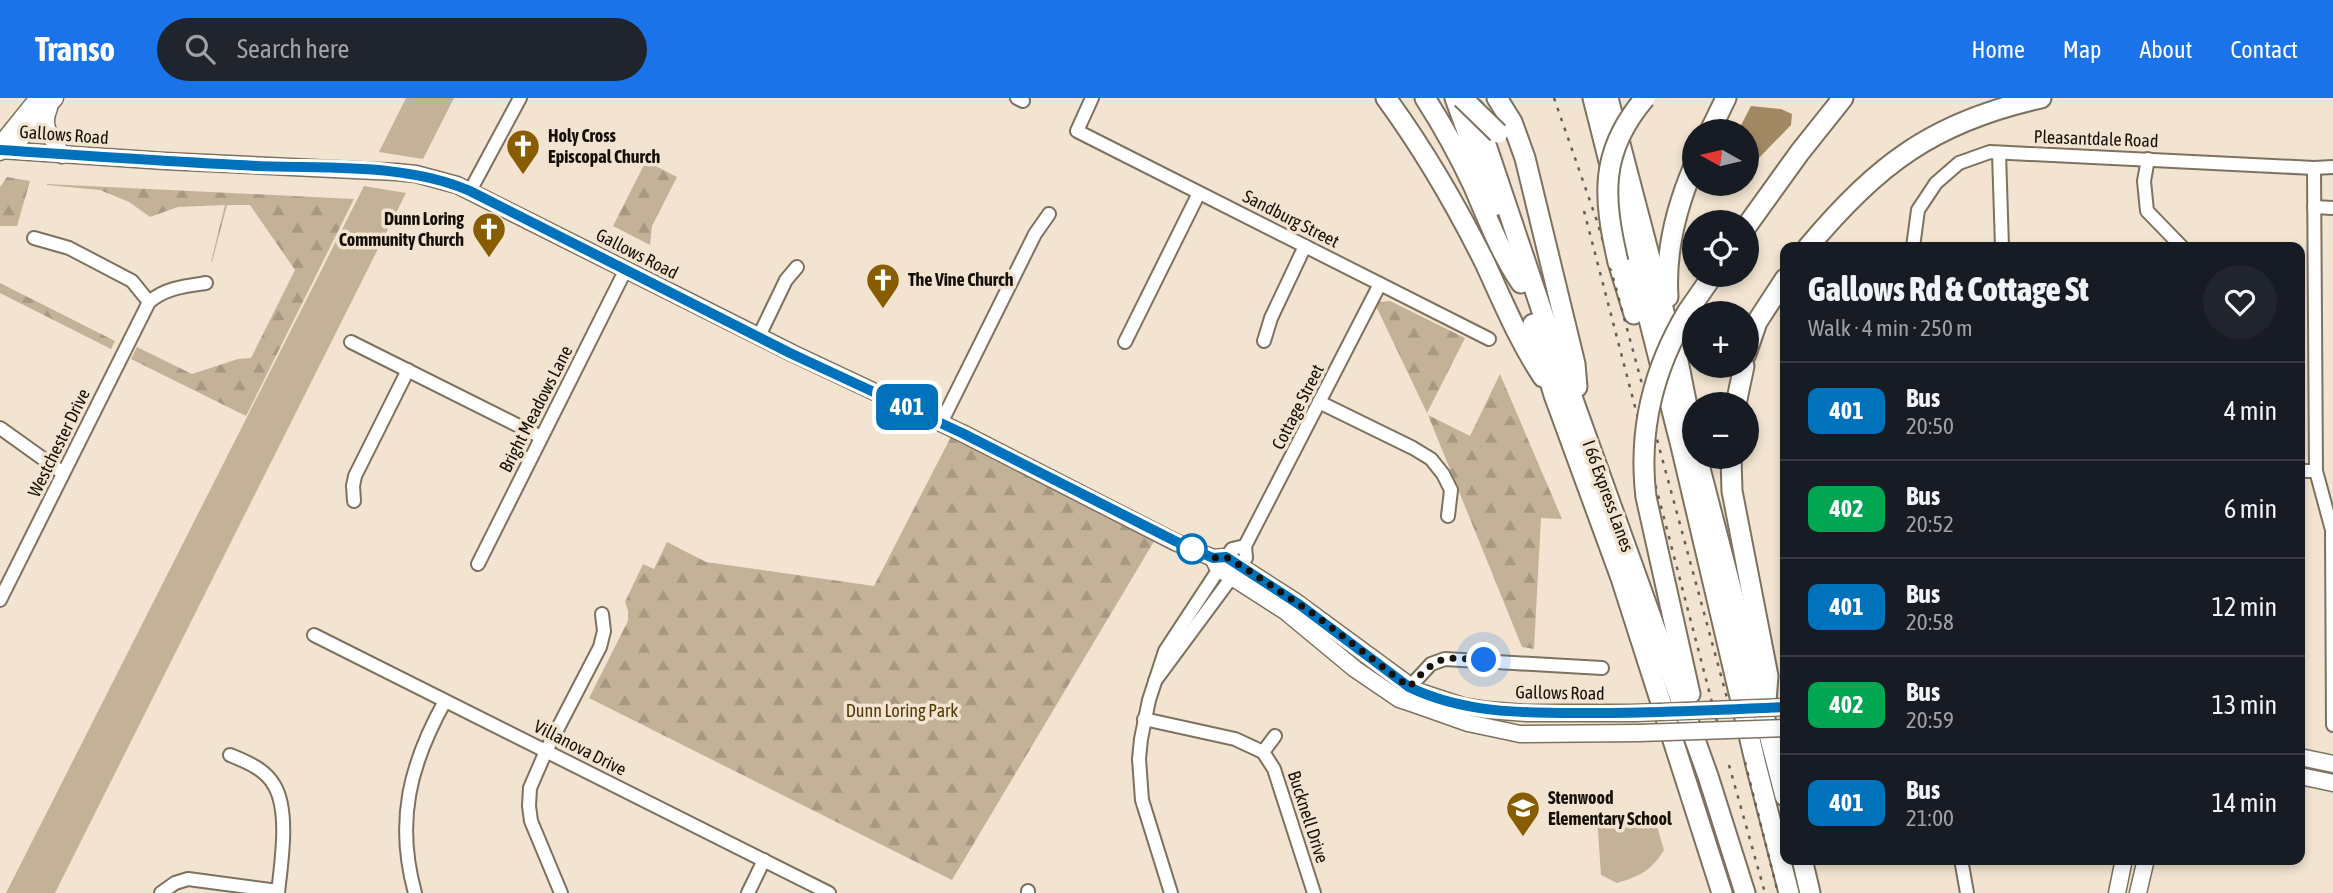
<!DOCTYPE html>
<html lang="en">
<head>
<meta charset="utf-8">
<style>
	body { margin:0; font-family:"Asap Condensed",sans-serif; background:#20242c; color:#f1f3f6; height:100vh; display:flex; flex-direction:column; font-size:26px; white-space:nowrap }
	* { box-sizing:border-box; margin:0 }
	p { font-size:23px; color:#9ea1a6 }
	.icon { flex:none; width:38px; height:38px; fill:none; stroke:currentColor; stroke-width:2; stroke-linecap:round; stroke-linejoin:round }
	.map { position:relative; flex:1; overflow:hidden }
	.side { position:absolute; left:1780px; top:144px; width:525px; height:623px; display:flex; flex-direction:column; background:#171b24; border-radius:14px; box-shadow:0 4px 10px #0003 }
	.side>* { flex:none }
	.badge { padding:0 14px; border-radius:10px; font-size:24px; line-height:46px }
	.needle { width:46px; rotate:278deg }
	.controls { position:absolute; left:1682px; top:21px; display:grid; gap:14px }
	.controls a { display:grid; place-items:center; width:77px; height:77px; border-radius:50%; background:#171b24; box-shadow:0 4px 10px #0003; font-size:35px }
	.you { position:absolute; width:35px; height:35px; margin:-18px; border:5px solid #fff; border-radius:50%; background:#1a73e8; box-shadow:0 0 0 10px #1a73e833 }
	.map>.badge { position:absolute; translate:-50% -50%; box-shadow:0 0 0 4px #fff }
	.round { display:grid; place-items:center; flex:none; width:74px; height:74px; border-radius:37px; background:#20242c }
	.head { display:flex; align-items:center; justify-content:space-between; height:119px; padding:0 28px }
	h1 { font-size:33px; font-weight:800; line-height:52px }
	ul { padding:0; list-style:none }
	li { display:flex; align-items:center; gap:21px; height:98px; padding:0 28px; border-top:2px solid #363941 }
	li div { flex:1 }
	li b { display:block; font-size:26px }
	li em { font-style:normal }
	li .badge { min-width:77px; font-weight:700; text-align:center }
	header { display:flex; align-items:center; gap:42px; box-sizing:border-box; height:98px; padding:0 35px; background:#1a73e8; color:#fff }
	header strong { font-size:33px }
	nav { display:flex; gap:38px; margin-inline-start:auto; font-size:24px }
	.search { width:490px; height:63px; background:#20242c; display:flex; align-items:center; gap:18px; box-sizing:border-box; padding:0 24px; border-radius:38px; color:#9ea1a6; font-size:26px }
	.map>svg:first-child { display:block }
	.green { fill:#c4b298 }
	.forest { fill:url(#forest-firs) }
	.water { fill:#a38963 }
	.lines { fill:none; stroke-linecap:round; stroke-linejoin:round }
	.minor-casing { stroke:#7d715f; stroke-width:16 }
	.major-casing { stroke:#7d715f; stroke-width:19 }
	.highway-casing { stroke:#7d715f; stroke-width:23 }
	.minor { stroke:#fff; stroke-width:12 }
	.major { stroke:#fff; stroke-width:16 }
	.highway { stroke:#fff; stroke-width:19 }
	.rail { stroke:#696054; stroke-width:2.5; stroke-dasharray:3.5 7; stroke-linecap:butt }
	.major-bridge-casing { stroke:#7d715f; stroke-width:19; stroke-linecap:butt }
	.highway-bridge-casing { stroke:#7d715f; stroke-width:23; stroke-linecap:butt }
	.major-bridge { stroke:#fff; stroke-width:16 }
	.highway-bridge { stroke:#fff; stroke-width:19 }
	.line-casing { stroke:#fff; stroke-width:16 }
	.line { stroke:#0072bc; stroke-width:10 }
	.walk { stroke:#151009; stroke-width:7; stroke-dasharray:0 12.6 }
	.stop-dot { fill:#fff; stroke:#0072bc; stroke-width:3.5 }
	.labels { text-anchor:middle; stroke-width:7; stroke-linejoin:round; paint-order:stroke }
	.street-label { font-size:18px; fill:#151009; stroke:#f2e4d0 }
	.poi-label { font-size:18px; font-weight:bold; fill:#151009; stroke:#f2e4d0; text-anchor:start }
	.park-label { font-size:18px; fill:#553a06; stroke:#f2e4d0 }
</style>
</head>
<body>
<header>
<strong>Transo</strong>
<div class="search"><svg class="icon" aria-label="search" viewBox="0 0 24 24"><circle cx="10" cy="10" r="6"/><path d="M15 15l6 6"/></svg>Search here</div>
<nav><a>Home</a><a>Map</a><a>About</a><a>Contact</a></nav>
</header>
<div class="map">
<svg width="2333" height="795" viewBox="0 0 2333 795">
	<defs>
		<pattern id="forest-firs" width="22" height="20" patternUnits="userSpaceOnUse" patternTransform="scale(1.75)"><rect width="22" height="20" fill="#c4b298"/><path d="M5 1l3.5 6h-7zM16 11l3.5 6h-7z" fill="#a89882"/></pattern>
	</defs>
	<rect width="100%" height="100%" fill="#f2e4d0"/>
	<g class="green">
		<path d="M406,0H454L423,61L379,54Z"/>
		<path d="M364,88L406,95L55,795H6Z"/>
		<path d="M1653,715L1664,752C1651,773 1640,778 1617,785L1601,777L1597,719Z"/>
	</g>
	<g class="forest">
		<path d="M646,63L677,79L652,128L650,147L613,128Z"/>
		<path d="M7,79L30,83L17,128H0V89Z"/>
		<path d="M47,86L354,101L246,318L131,261L137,249L192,276L238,261L251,260L295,172L250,107H227L212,164H211L225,107L178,109L150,119L129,104L100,92L47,87Z"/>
		<path d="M0,185L115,243L111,251L0,195Z"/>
		<path d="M1390,203L1465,240L1427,315L1376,208L1379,204Z"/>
		<path d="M1500,276L1562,421L1541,420L1534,551L1522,549L1428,317L1470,338Z"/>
		<path d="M955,331L1159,435L952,782L589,600L628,523V513L625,504L643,466L654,471L667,444L706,464L874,488Z"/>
	</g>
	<path class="water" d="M1751,8L1781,11L1792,16L1791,27L1759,60L1747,53L1746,33H1738Z"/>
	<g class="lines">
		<g class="minor-casing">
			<g id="minor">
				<path d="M1017,0L1023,3"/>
				<path d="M1092,0L1077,33L1489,241"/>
				<path d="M1999,55L2002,149"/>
				<path d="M2148,61L2144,83L2147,113L2182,149"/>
				<path d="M2314,70L2316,373L2332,432L2333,627"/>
				<path d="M470,93L520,0"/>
				<path d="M2314,109L2333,110"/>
				<path d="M34,140L69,150L132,183L149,204"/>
				<path d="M1913,149L1918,112L1936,85L1959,65L1990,54L2314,70L2333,69"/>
				<path d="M759,238L786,182L797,169"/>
				<path d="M1264,243L1271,220L1305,148"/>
				<path d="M351,244L541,339"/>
				<path d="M1125,244L1199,95"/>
				<path d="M1319,304L1413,350L1431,361L1443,376L1451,392L1448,418"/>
				<path d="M941,325L1035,136L1049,116"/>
				<path d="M0,330L63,375"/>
				<path d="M2300,373H2316"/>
				<path d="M354,403L353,388L355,378L408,272"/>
				<path d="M478,466L626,171"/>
				<path d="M0,502L149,204C165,190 185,188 206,185"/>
				<path d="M314,537L829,795"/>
				<path d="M1155,583L1246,460L1245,448L1380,186"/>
				<path d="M1406,593L1431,566L1445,561L1602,570"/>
				<path d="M1144,621L1235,641L1263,654L1274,671L1314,795"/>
				<path d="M1263,654L1275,638"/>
				<path d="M230,657C247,664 265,671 274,687C290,713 281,766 278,795"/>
				<path d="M1961,761L1967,795"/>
				<path d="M1028,793V795"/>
				<path d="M161,795L175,785L188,781L278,793"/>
				<path d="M415,795C395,723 410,666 445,603"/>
				<path d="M561,795L531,723L529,708L530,690L546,653L600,549L604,533L602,516"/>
				<path d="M748,795L764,762"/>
				<path d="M1171,795L1142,702L1139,661L1141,641L1149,602L1165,553L1232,451L1245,448"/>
			</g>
		</g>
		<g class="major-casing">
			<g id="major">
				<path d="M49,10C40,31 53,39 62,57"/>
				<path d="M2,50L5,41L38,0"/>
				<path d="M0,52L165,63L396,74L416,76L457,87L792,255L962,335L1175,444L1213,460L1226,459L1293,502L1417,593L1463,608L1487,612L1527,615H1634"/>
				<path d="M0,54L22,39L55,0"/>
				<path d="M1213,460L1218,470L1285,513L1355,571L1399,601L1414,606L1468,625L1520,636L1639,635"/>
				<path d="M2300,659L2333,666"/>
				<path d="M2300,678L2333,685"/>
				<path d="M2117,795L2124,761"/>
				<path d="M2138,795L2146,761"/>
			</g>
		</g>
		<g class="highway-casing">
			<g id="highway">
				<path d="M1386,0C1424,52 1456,107 1485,165C1503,204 1519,243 1543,279"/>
				<path d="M1425,0C1443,28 1459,57 1473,87C1488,121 1500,154 1521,185"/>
				<path d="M1455,0L1494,108"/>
				<path d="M1497,0L1512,24L1525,60L1575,266L1577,289"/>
				<path d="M1593,0L1681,348L1756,667L1789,795"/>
				<path d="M1608,0L1680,275"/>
				<path d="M1474,11L1552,243L1708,678L1745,795"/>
				<path d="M1710,33L1726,0"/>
				<path d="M1746,129L1800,54L1843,0"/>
				<path d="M1808,149C1878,66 1933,24 2041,0"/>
				<path d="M1618,164L1634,216"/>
				<path d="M1668,199C1665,153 1676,110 1694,68"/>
				<path d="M1688,213L1713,177"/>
				<path d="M1533,226L1554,297L1621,480L1722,795"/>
				<path d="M1746,256L1757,224L1785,181"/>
				<path d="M1678,263L1694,343"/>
				<path d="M1736,306L1744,268"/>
				<path d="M1697,359L1785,698"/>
				<path d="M1731,359L1732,393L1768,578L1766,603"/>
				<path d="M1646,399L1690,596"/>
				<path d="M1802,761L1810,795"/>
			</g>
		</g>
		<use href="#minor" class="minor"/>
		<use href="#major" class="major"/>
		<use href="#highway" class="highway"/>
		<g class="rail">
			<path d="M1554,0L1598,126L1616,190L1736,633"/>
			<path d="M1584,113L1720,635"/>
			<path d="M1745,664L1778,795"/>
			<path d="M1729,667L1765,795"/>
		</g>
		<g class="major-bridge-casing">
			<g id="major-bridge">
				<path d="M1634,615L1785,609"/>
				<path d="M1639,635L1785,630"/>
			</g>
		</g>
		<g class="highway-bridge-casing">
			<g id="highway-bridge">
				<path d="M1462,0L1498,35"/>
				<path d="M1618,164C1603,99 1599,54 1645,0"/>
				<path d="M1646,399C1638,332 1653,271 1688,213"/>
			</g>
		</g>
		<use href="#major-bridge" class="major-bridge"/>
		<use href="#highway-bridge" class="highway-bridge"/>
	</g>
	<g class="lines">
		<g class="line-casing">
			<path id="line" d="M1,52C87,58 172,64 258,68C327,71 406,65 470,93L792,256L962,335L1175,443L1213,460L1226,459L1300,507L1409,589C1467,617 1530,615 1593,615C1657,615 1721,612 1785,609"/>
		</g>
		<use href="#line" class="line"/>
		<path class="walk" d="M1192,451L1213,460L1226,459L1251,474L1315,517L1409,589C1440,556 1440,559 1484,562"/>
	</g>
	<defs>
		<g id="church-pin" transform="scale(1.75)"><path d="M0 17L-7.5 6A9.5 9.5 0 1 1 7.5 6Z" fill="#885d00" stroke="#f2e4d0"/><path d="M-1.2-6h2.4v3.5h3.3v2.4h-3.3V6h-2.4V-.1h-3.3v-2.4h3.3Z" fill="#fff"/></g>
		<g id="school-pin" transform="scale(1.75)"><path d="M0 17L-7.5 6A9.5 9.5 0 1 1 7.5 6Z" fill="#885d00" stroke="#f2e4d0"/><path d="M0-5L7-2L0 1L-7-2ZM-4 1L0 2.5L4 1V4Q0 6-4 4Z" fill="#fff"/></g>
	</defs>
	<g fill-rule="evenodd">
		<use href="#church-pin" x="523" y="48"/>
		<use href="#church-pin" x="489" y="131"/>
		<use href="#church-pin" x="883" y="182"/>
		<use href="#school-pin" x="1523" y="710"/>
	</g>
	<circle class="stop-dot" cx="1192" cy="451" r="14"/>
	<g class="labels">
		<g class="street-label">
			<text transform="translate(64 37) rotate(4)" y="6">Gallows Road</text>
			<text transform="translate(2096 41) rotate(2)" y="6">Pleasantdale Road</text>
			<text transform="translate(1291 121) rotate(27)" y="6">Sandburg Street</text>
			<text transform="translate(637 156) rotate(27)" y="6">Gallows Road</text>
			<text transform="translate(1298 309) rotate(-63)" y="6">Cottage Street</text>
			<text transform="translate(536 311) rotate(-63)" y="6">Bright Meadows Lane</text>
			<text transform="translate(59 345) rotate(-64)" y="6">Westchester Drive</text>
			<text transform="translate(1608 398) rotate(70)" y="6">I 66 Express Lanes</text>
			<text transform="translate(1560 595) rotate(1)" y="6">Gallows Road</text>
			<text transform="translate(580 650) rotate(27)" y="6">Villanova Drive</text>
			<text transform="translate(1308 719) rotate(72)" y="6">Bucknell Drive</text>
		</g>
		<g class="poi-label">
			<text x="548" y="44">Holy Cross<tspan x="548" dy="21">Episcopal Church</tspan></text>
			<text x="464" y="127" text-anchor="end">Dunn Loring<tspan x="464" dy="21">Community Church</tspan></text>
			<text x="908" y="188">The Vine Church</text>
			<text x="1548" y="706">Stenwood<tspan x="1548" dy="21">Elementary School</tspan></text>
		</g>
		<g class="park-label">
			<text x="902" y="619">Dunn Loring Park</text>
		</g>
	</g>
</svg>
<div class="controls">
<a><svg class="needle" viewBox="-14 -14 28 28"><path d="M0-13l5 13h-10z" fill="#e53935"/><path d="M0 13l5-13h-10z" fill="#9ea1a6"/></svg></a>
<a><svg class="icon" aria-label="locate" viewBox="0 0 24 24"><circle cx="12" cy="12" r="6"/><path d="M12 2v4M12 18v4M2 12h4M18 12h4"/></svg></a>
<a>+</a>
<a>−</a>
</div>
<div class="you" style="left:1484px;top:562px"></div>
<b class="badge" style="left:907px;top:309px;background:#0072bc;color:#fff">401</b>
<section class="side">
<div class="head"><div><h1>Gallows Rd &amp; Cottage St</h1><p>Walk · 4 min · 250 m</p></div><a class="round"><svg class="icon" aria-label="heart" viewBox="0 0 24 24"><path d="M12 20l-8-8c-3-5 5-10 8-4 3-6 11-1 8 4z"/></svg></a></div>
<ul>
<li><span class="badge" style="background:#0072bc;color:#fff">401</span><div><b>Bus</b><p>20:50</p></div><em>4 min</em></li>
<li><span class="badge" style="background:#00a651;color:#fff">402</span><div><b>Bus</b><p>20:52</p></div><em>6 min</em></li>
<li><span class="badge" style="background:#0072bc;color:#fff">401</span><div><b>Bus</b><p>20:58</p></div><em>12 min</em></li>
<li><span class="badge" style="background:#00a651;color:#fff">402</span><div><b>Bus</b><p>20:59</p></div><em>13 min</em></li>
<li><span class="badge" style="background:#0072bc;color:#fff">401</span><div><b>Bus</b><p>21:00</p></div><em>14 min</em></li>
</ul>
</section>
</div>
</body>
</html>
